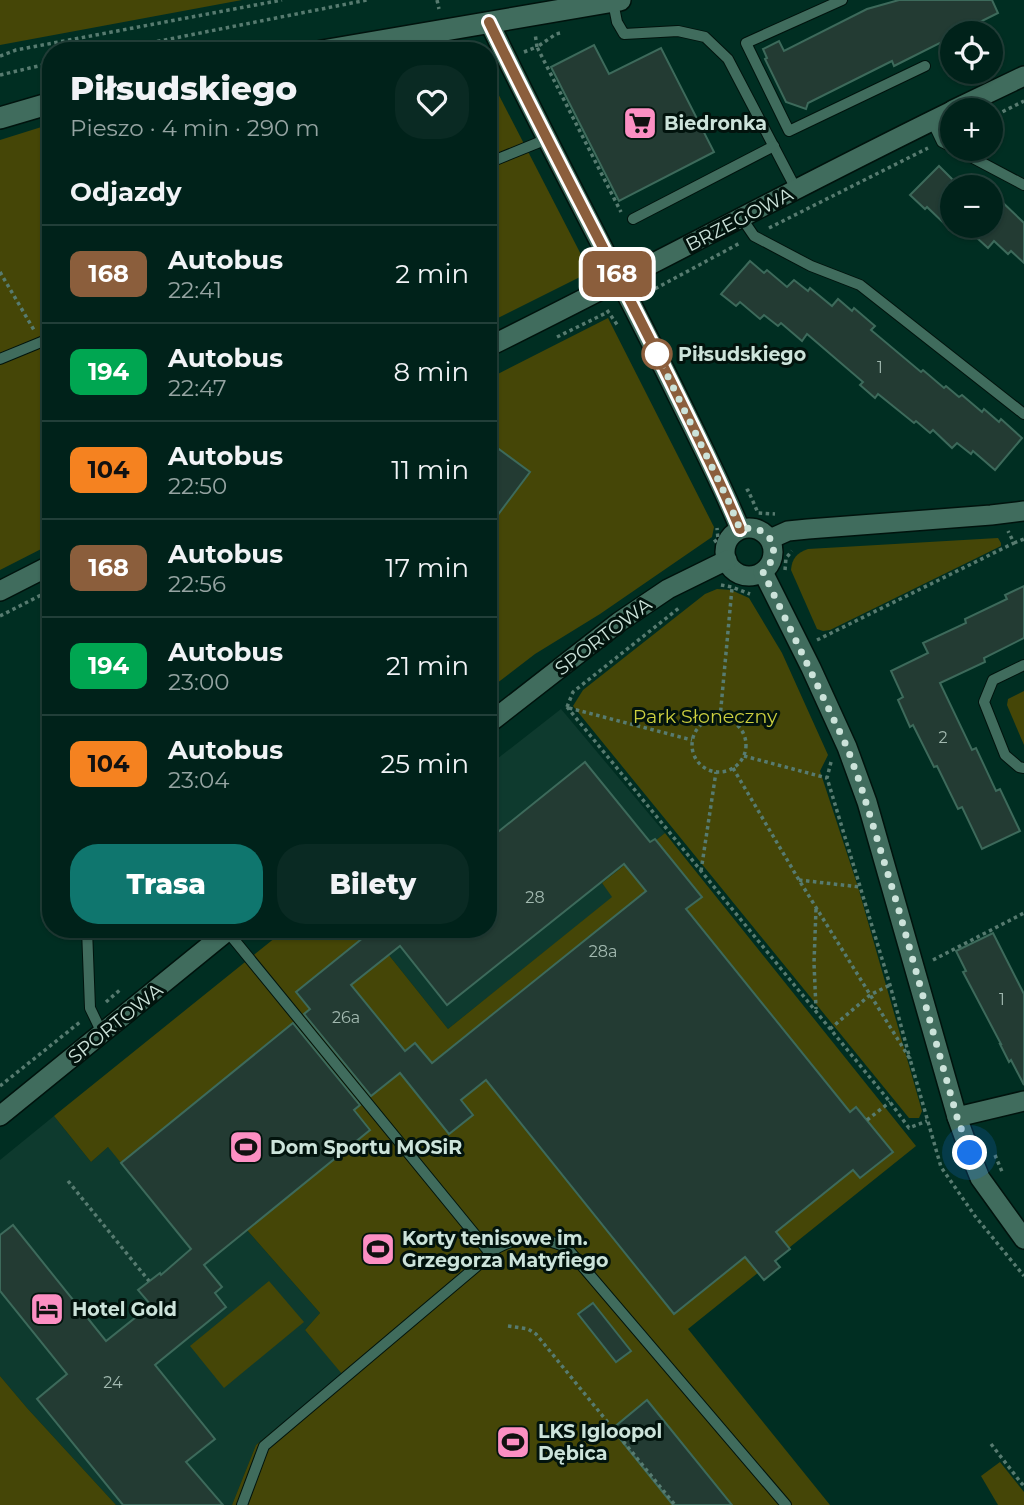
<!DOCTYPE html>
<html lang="pl">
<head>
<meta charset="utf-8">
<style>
	body { margin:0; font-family:Montserrat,sans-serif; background:#0a2a23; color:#f1f3f6; height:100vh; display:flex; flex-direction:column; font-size:26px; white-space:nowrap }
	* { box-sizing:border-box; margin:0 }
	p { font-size:23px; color:#95a4a2 }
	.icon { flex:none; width:38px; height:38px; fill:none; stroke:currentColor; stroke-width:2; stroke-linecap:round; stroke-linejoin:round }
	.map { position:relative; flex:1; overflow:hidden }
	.panel { position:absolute; left:42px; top:42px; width:455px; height:896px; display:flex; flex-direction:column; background:#00221a; border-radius:28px; box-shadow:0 2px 5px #0004,0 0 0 2px #223f39 }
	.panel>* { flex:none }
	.badge { padding:0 14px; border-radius:10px; font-size:24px; line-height:46px }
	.fabs { position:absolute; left:940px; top:21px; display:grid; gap:14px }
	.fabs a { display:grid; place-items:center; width:63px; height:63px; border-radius:50%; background:#00221a; box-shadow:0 2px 5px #0004,0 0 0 2px #223f39; font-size:35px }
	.you { position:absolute; width:35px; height:35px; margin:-18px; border:5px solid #fff; border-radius:50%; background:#1a73e8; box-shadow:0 0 0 10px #1a73e833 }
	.map>.badge { position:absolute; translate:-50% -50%; box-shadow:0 0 0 4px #fff }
	h2 { padding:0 28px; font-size:26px; line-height:63px }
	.round { display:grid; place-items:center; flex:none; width:74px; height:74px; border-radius:28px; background:#0a2a23 }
	.headline { display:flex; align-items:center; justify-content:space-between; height:119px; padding:0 28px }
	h1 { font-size:33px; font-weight:800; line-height:52px }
	.action { display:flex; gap:14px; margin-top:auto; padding:14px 28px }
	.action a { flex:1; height:80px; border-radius:28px; background:#0f766e; color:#fff; font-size:28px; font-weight:800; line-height:80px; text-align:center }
	.action a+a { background:#0a2a23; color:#f1f3f6 }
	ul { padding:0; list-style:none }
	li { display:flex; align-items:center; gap:21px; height:98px; padding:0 28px; border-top:2px solid #223f39 }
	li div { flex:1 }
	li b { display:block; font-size:26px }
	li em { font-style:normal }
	li .badge { min-width:77px; font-weight:700; text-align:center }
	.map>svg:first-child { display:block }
	.built { fill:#0e3a2e }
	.green { fill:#454607 }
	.building { fill:#233b33; stroke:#3d6a5b; stroke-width:2; fill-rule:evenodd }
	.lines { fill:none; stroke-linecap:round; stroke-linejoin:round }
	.lane-casing { stroke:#00130d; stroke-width:12 }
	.street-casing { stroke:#00130d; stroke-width:22 }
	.secondary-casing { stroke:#00130d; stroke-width:24 }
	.path { stroke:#577b70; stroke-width:3.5; stroke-dasharray:3.5 3.5; stroke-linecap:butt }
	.lane { stroke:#406c5d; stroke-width:10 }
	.street { stroke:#406c5d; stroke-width:19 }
	.secondary { stroke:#406c5d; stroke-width:21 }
	.line-casing { stroke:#fff; stroke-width:16 }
	.line { stroke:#8b5e3c; stroke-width:10 }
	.walk { stroke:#cce3da; stroke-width:7; stroke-dasharray:0 12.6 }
	.stop-dot { fill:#fff; stroke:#8b5e3c; stroke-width:3.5 }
	.labels { text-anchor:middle; stroke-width:6; stroke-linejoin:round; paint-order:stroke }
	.number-label { font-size:16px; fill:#a2b9b0 }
	.poi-label { font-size:19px; font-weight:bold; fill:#cce3da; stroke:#02130d; text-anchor:start }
	.street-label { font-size:19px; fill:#cce3da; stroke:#02130d }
	.stop-label { font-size:19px; font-weight:bold; fill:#cce3da; stroke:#02130d; text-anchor:start }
	.park-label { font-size:19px; fill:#cccf3f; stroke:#02130d }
</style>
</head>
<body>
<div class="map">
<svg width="1024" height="1505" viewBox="0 0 1024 1505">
	<rect width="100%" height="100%" fill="#002e22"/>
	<g class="built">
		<path d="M561,709L665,833L602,883L613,897L448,1029L368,929H488V766Z"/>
		<path d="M54,1116L91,1162L108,1147L247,1230L320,1313L305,1330L342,1373L256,1445L232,1505H116L27,1408L0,1376V1160Z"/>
	</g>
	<g class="green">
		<path d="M0,0H242L0,45Z"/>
		<path d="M488,74L590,272L488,323Z"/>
		<path d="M51,124V544L0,570V140Z"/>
		<path d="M608,318L714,527L712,537L600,614L535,654L488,690V379Z"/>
		<path d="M998,538L1001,543V546L830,630L823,631L817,629L791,570C792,558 797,553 808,549Z"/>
		<path d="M717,589L731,590L749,598L782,653L828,755L820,771L858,887L922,1111L919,1118H909L573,706L583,690L705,594Z"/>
		<path d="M1024,691V745L1007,705L1008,699Z"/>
		<path d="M665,833L916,1146L688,1329L830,1505H232L256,1445L342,1374L305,1330L320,1313L247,1230L204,1265L108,1147L91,1162L54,1116L286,929H368L448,1029L612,897L602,883Z"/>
		<path d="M269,1281L304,1322L224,1388L190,1346Z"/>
		<path d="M0,1376L27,1408L116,1505H0Z"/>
		<path d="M1000,1462L1024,1492V1505H998L981,1476Z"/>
	</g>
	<g class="building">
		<path d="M899,0H992L998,13L958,33H952V37L894,66L892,61L808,103L806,109L786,102L765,59L767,58L763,49L779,41L784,51L867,9Z"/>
		<path d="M594,45L609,74L661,48L714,152L619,201L551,67Z"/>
		<path d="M939,166L952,179V231L927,207L925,209L910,195Z"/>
		<path d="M998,198L1024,223V263L1011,251L1008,254L994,241L988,248L964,226H990V206Z"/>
		<path d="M750,261L764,273L767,270L787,287L794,280L808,291L810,288L832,306L838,299L852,311L854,308L875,326L871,330L921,372L923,370L944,388L946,386L959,397L962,395L982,412L984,409L999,422L1001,419L1022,438L995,470L973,451L971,454L957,443L952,448L933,430L930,433L916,421L914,423L878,394L875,398L860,385L863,382L807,334L802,341L781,323L778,326L764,315L760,319L740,302L736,306L721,294Z"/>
		<path d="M488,441L530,472L488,528Z"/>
		<path d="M1024,586V638L984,658L985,662L940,683L972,750L976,748L996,791L1000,789L1020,831L982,849L962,807L958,809L937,766L934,767L913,725L910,727L898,700L903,697L891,671L928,653L923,643L966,623L965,619L1007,599L1005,595Z"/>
		<path d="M585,762L650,842L655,839L702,897L686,909L850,1112L856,1107L893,1152L860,1178L853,1170L776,1232L790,1249L775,1261L780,1267L764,1280L745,1257L674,1314L486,1080L461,1100L473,1115L449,1134L400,1073L371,1096L304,1014L310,1009L296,992L374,929H488V840ZM624,864L646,891L432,1063L415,1043L405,1051L351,985L400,946L447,1005Z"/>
		<path d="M993,933L1024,994V1085L1011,1060L1009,1062L1000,1044H1001L972,989L963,972L966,971L956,951Z"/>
		<path d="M293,1023L360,1105L354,1110L370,1130L204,1265L222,1287L215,1293L226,1307L155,1365L215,1439L186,1462L223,1505H123L37,1399L67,1374L0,1291V1235L13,1225L106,1341L151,1305L138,1290L160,1273L161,1275L191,1249L121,1163Z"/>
		<path d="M593,1303L631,1351L616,1362L578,1314Z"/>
		<path d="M647,1400L732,1505H673L612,1429Z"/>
	</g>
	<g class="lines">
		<g class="lane-casing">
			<g id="lane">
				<path d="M842,0L746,43L789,131L925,66"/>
				<path d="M613,2L617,22L624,34L678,31L705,37L728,59L796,189"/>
				<path d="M932,121L942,142L952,147"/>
				<path d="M956,149L1024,185"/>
				<path d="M488,163L547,139"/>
				<path d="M741,217L754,236L811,266L860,285L1024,414"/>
				<path d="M633,219L774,146"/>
				<path d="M0,359L51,338"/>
				<path d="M1024,665L993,680L984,702L1005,755L1019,767L1024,768"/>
				<path d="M87,929L90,1008L102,1033"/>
				<path d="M227,931L490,1253"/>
				<path d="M242,1505L264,1446L477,1266C481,1262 485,1257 489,1254C511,1235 542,1236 566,1247L786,1505"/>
			</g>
		</g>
		<g class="street-casing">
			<g id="street">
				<path d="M489,22C550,149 617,272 679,399C700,442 722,485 740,529"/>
				<path d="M953,110L1024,76"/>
				<path d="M488,347C644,270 796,187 952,111"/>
				<circle cx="749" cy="552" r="24"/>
				<path d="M770,539L788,531L808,529L991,515L1024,511"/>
				<path d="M763,572L811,668L847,747L867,802L957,1117L970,1153L980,1178L1024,1239"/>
				<path d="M0,591L51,565"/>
				<path d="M488,724L619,622L668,589L727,560"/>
				<path d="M0,1116L230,929"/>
				<path d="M957,1117L1024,1101"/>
			</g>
		</g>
		<g class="secondary-casing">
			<g id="secondary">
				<path d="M322,51L620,0"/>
				<path d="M0,118L51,103"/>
			</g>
		</g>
		<g class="path">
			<path d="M437,0L439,9"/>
			<path d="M560,33L556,34L537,47L621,212"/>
			<path d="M109,51L367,0"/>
			<path d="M524,52L537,47L535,33"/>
			<path d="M0,56L16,50L282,0"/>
			<path d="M0,75L51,63"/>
			<path d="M990,118L1024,101"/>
			<path d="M769,228L928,148"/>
			<path d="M0,272L34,330"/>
			<path d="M649,292L740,243"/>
			<path d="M607,310L618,326"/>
			<path d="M557,337L608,312"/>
			<path d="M488,371L496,367"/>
			<path d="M746,491L748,490L758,513L775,514"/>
			<path d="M714,542L718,539L717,528"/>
			<path d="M1014,543L1024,539"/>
			<path d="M785,570L786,558L792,551"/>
			<path d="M721,585L732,587L750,594"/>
			<path d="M0,616L51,590"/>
			<path d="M817,640L1014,543L1008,531"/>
			<path d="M567,707L890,1102L909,1128L927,1121"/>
			<path d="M567,707L573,692L679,608"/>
			<path d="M569,708L692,740"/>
			<circle cx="719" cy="745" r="27"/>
			<path d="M720,718L732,588"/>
			<path d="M744,756L827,778"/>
			<path d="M831,762L827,778L890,985L910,1059"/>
			<path d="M733,768L799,880L910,1059L941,1167L975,1216L1024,1276"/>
			<path d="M701,871L716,772"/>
			<path d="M799,880L860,887"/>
			<path d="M816,909L814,963L816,1009"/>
			<path d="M933,960L1024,913"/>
			<path d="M106,1002L121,989"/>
			<path d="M830,1029L870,995L890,985"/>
			<path d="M0,1086L80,1022"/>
			<path d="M867,1120L890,1102"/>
			<path d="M995,1155L1003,1174"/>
			<path d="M68,1181L149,1281"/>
			<path d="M508,1326L528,1329L536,1334L675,1505"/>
			<path d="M991,1444L1022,1484L1024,1482"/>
		</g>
		<use href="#lane" class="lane"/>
		<use href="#street" class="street"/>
		<use href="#secondary" class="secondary"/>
	</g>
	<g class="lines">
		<g class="line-casing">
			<path id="line" d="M489,22C549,147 616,269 677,394C699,439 721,483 740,529"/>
		</g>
		<use href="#line" class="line"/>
		<path class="walk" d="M657,354L728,500L740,529C770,523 785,551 763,572L847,747L860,783L898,907L957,1117L970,1153"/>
	</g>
	<defs>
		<g id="supermarket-square" transform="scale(1.75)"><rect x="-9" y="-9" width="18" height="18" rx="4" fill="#fc8fc3" stroke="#02130d"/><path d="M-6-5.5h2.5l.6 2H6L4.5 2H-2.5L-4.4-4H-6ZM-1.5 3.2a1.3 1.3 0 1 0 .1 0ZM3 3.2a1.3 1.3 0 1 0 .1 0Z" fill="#111"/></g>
		<g id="stadium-square" transform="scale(1.75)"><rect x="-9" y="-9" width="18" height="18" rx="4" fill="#fc8fc3" stroke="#02130d"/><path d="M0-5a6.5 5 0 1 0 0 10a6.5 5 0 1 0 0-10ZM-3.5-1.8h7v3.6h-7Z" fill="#111"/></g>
		<g id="hotel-square" transform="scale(1.75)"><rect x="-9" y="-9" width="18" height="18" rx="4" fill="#fc8fc3" stroke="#02130d"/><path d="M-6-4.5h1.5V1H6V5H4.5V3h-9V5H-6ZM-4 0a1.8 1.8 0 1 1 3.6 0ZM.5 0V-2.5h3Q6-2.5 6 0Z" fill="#111"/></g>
	</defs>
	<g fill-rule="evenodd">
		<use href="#supermarket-square" x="640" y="123"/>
		<use href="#stadium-square" x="246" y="1147"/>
		<use href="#stadium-square" x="378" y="1249"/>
		<use href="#hotel-square" x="47" y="1309"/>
		<use href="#stadium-square" x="513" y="1442"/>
	</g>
	<circle class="stop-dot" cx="657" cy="354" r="14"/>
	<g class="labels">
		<g class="number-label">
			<text x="880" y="373">1</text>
			<text x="943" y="743">2</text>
			<text x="535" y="903">28</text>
			<text x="603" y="957">28a</text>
			<text x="1002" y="1005">1</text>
			<text x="346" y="1023">26a</text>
			<text x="113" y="1388">24</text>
		</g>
		<g class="poi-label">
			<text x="664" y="130">Biedronka</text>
			<text x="270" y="1154">Dom Sportu MOSiR</text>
			<text x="402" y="1245">Korty tenisowe im.<tspan x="402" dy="22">Grzegorza Matyfiego</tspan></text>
			<text x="72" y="1316">Hotel Gold</text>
			<text x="538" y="1438">LKS Igloopol<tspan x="538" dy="22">Dębica</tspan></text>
		</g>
		<g class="street-label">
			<text transform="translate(739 219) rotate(-27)" y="7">BRZEGOWA</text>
			<text transform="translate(603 636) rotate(-37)" y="7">SPORTOWA</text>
			<text transform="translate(115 1023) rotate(-39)" y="7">SPORTOWA</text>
		</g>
		<g class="stop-label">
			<text x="678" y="361">Piłsudskiego</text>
		</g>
		<g class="park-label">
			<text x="705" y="723">Park Słoneczny</text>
		</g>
	</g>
</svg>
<div class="fabs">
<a><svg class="icon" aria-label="locate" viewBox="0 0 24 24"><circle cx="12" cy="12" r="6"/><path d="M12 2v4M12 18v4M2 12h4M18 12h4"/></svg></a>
<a>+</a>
<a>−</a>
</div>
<div class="you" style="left:970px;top:1153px"></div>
<b class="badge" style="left:617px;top:274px;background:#8b5e3c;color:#fff">168</b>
<section class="panel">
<div class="headline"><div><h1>Piłsudskiego</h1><p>Pieszo · 4 min · 290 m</p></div><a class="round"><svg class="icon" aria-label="heart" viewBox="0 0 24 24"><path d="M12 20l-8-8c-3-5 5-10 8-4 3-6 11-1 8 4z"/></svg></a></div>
<h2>Odjazdy</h2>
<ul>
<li><span class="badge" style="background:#8b5e3c;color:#fff">168</span><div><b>Autobus</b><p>22:41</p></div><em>2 min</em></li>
<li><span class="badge" style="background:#00a651;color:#fff">194</span><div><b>Autobus</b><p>22:47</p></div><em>8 min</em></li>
<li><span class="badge" style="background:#f58220;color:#111">104</span><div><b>Autobus</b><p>22:50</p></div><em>11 min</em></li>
<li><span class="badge" style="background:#8b5e3c;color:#fff">168</span><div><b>Autobus</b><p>22:56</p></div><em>17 min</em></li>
<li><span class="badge" style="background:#00a651;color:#fff">194</span><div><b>Autobus</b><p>23:00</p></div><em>21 min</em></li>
<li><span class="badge" style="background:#f58220;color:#111">104</span><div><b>Autobus</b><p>23:04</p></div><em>25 min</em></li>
</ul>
<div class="action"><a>Trasa</a><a>Bilety</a></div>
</section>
</div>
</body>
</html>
